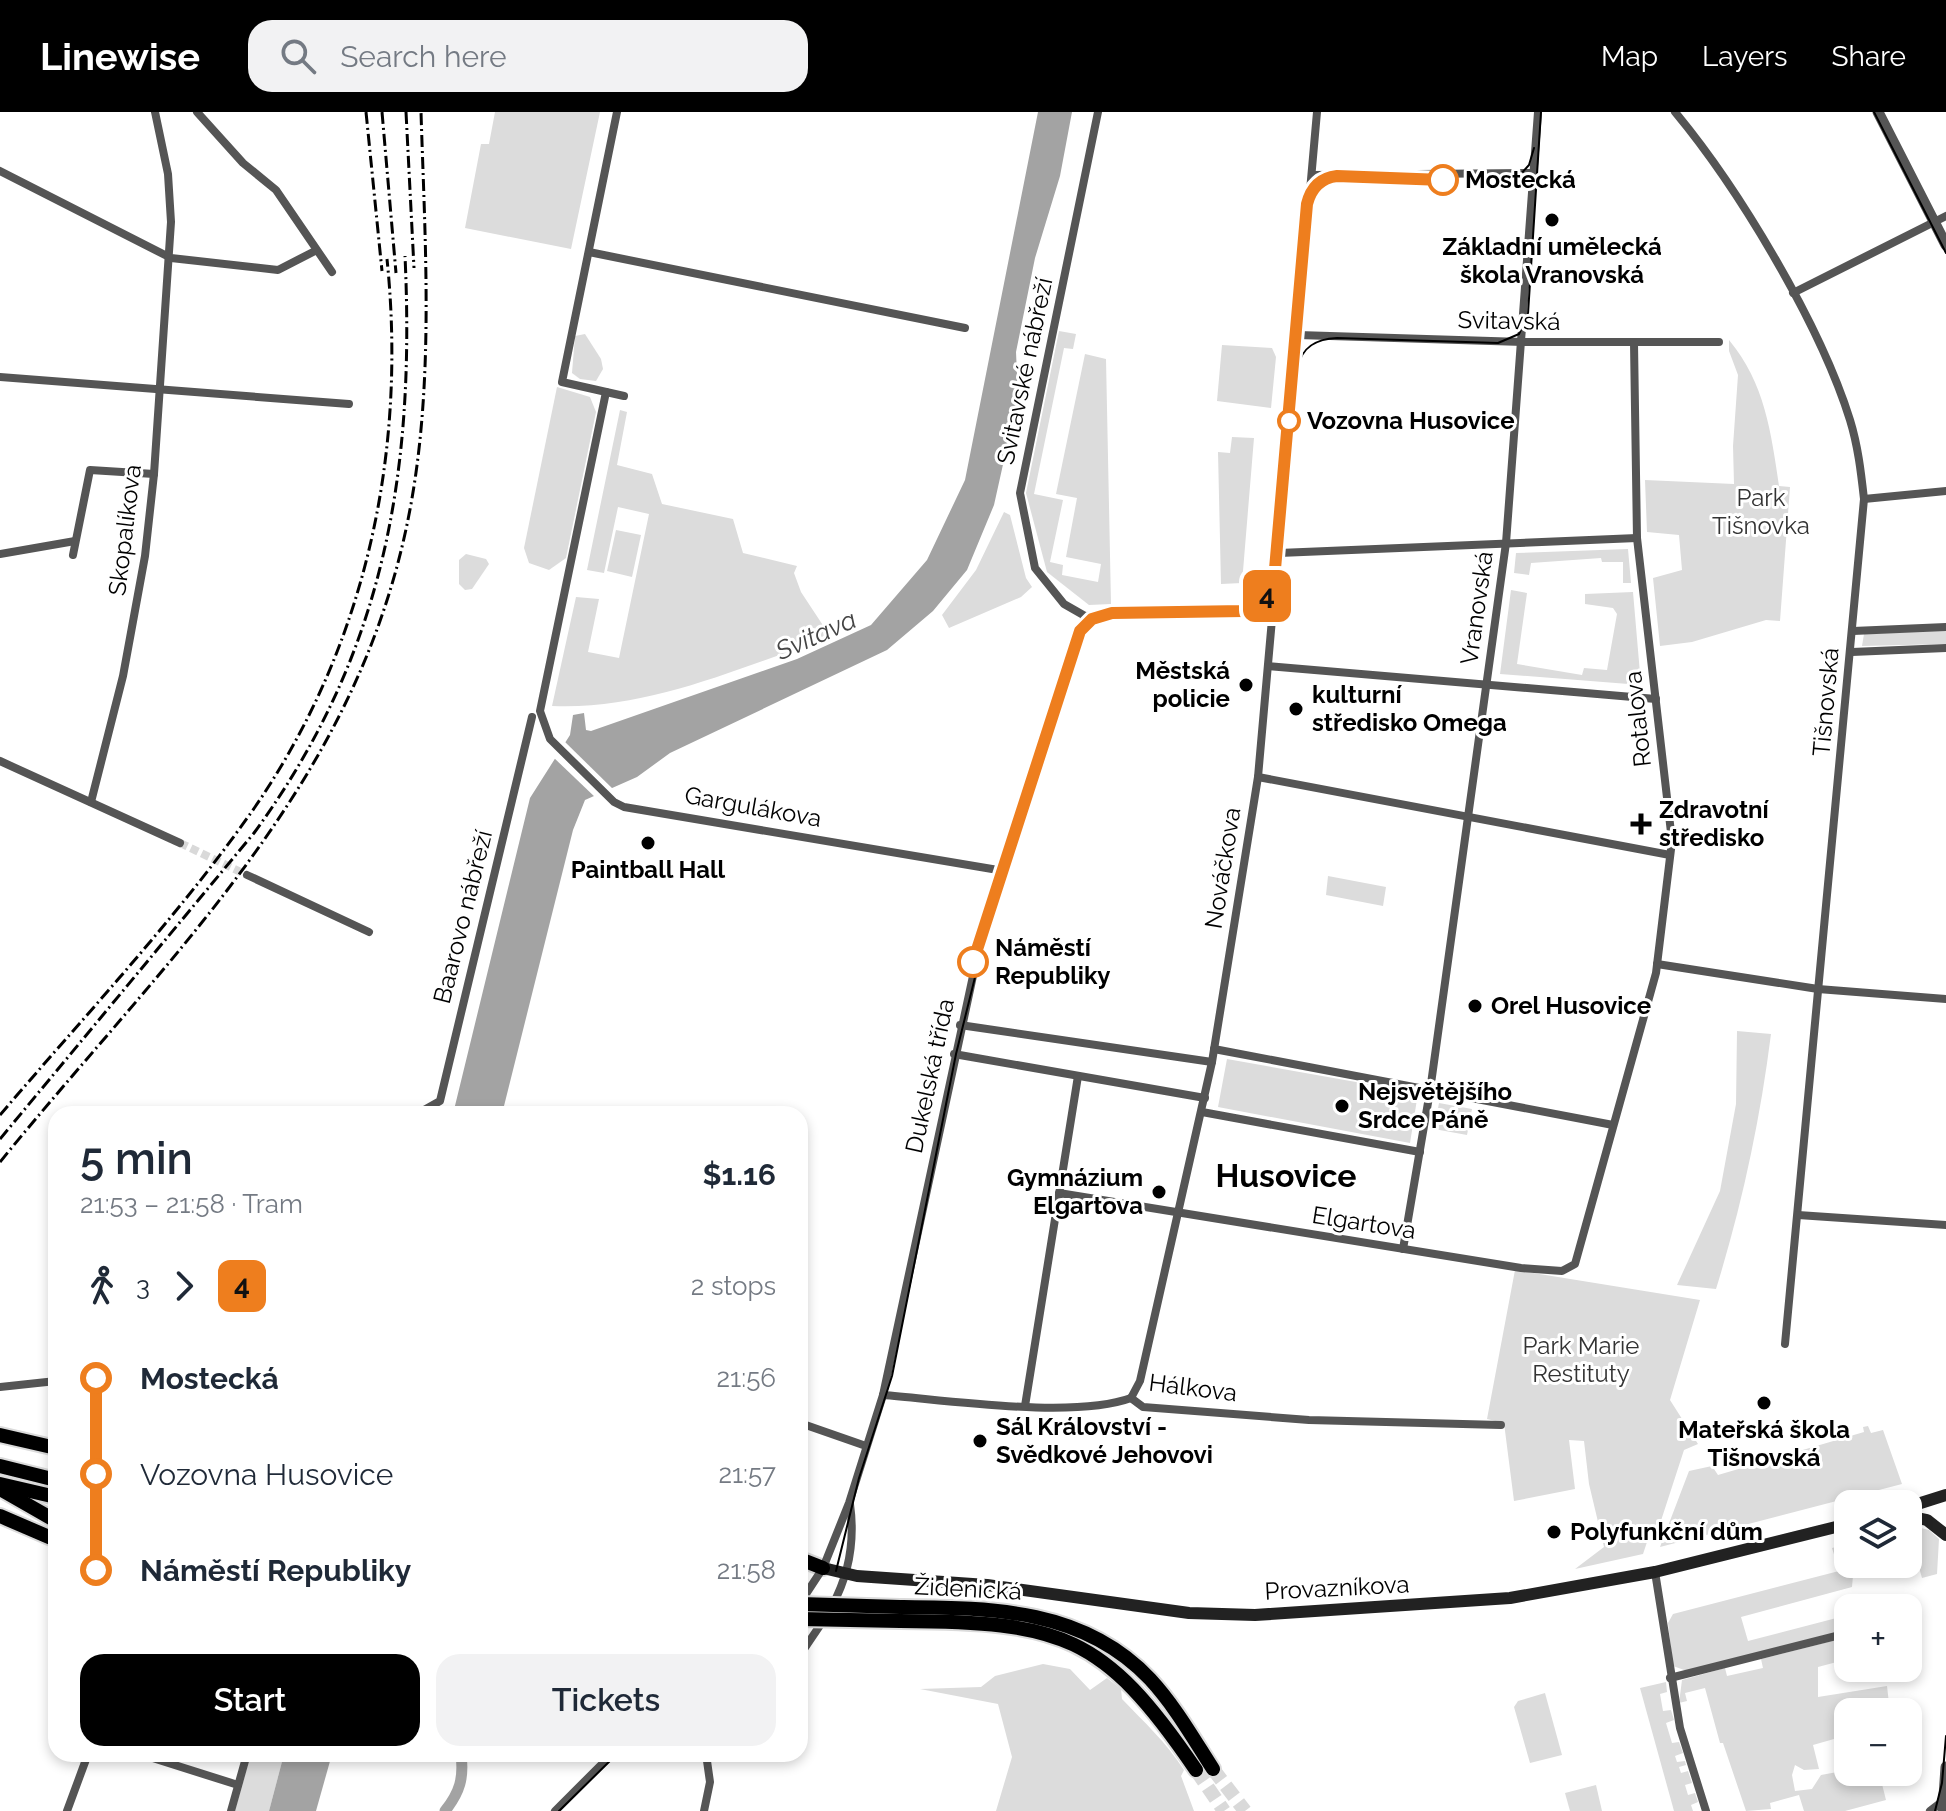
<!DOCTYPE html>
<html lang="en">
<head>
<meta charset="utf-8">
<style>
	body { margin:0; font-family:Raleway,sans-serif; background:#f2f2f3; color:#1f2937; height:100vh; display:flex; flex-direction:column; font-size:30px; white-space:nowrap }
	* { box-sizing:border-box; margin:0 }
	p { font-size:26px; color:#747a83 }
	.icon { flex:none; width:44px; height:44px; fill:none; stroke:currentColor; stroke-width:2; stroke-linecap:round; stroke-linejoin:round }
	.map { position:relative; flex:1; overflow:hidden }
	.sheet { position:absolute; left:48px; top:994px; width:760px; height:656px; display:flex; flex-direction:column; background:#fff; border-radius:24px; box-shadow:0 4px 12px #0003 }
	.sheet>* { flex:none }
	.badge { padding:0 16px; border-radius:12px; font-size:28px; line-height:52px }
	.tools { position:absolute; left:1834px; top:1378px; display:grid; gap:16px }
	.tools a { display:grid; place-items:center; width:88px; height:88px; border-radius:16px; background:#fff; box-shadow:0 4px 12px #0003; font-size:40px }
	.map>.badge { position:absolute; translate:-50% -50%; box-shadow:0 0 0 4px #fff }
	.legs { display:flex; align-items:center; gap:12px; height:88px; padding:0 32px; font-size:26px }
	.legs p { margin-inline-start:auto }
	.overview { display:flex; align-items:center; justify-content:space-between; height:136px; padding:0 32px }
	h1 { font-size:44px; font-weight:600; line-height:60px }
	.action { display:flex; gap:16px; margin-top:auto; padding:16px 32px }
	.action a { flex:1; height:92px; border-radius:24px; background:#000; color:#fff; font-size:32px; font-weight:600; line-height:92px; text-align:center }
	.action a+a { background:#f2f2f3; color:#1f2937 }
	ul { padding:0 32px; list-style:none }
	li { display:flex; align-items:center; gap:28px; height:96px; font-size:30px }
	li i { display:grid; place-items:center; width:12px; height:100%; margin:0 10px; background:currentColor }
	li i::after { content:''; width:20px; height:20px; margin:-10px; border:6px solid; border-radius:50%; background:#fff }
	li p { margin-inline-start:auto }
	li:first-child i { background:linear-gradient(#0000 50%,currentColor 0) }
	li:last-child i { background:linear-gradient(currentColor 50%,#0000 0) }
	header { display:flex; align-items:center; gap:48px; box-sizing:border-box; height:112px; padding:0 40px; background:#000; color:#fff }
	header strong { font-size:38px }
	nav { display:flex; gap:44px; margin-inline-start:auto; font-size:28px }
	.search { width:560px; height:72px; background:#f2f2f3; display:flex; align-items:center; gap:20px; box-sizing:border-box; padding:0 28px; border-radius:24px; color:#747a83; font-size:30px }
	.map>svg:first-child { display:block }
	.green { fill:#dcdcdc }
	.water { fill:#a3a3a3 }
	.pier { fill:#fff }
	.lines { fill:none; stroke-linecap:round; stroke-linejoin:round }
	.canal { stroke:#a3a3a3; stroke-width:11 }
	.minor-tunnel { stroke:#d9d9d9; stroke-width:8; stroke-dasharray:8 4; stroke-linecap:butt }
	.trunk-tunnel { stroke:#d9d9d9; stroke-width:14; stroke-dasharray:14 7; stroke-linecap:butt }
	.trunk-casing { stroke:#dbdbdb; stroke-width:18 }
	.minor { stroke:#555; stroke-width:8 }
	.tertiary { stroke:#555; stroke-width:11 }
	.secondary { stroke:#222; stroke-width:12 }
	.trunk { stroke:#000; stroke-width:14 }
	.tram { stroke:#000; stroke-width:2 }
	.rail { stroke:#000; stroke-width:3; stroke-dasharray:12 4 2 4; stroke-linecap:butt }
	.trunk-bridge-casing { stroke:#dbdbdb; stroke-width:18; stroke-linecap:butt }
	.trunk-bridge { stroke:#000; stroke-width:14 }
	.line-1-casing { stroke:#fff; stroke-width:18 }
	.line-1 { stroke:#ee7e1e; stroke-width:12 }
	.stop-1-dot { fill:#fff; stroke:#ee7e1e; stroke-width:4 }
	.poi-dot { fill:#000; stroke:#fff; stroke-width:3 }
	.labels { text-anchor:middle; stroke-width:6; stroke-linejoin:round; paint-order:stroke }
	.stop-label { font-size:24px; font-weight:bold; fill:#000; stroke:#fff; text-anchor:start }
	.poi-label { font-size:24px; font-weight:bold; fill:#000; stroke:#fff; text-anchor:start }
	.street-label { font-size:24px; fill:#000; stroke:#fff }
	.park-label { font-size:24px; fill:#333; stroke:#fff }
	.water-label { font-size:26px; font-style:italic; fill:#444; stroke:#fff }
	.district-label { font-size:32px; font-weight:bold; fill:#000; stroke:#fff }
</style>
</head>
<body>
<header>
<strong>Linewise</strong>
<div class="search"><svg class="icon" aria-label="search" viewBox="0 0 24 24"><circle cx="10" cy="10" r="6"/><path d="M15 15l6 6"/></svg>Search here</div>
<nav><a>Map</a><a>Layers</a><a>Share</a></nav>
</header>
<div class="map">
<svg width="1946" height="1699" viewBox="0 0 1946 1699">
	<rect width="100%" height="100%" fill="#fff"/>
	<g class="green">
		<path d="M495,0H600L571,137L465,116L481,32H489Z"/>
		<path d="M1059,219L1076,222L1073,237L1064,236L1034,382L1063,388L1050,450L1063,453L1062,463L1098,470L1101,452L1066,445L1077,386L1056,382L1085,242L1106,247L1111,492L1089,493L1047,460L1026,381Z"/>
		<path d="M585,222L601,247L603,257L596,269L580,267L572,261L575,224Z"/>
		<path d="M1729,228C1765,271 1771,321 1779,374L1790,375L1780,509L1766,508L1692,530L1660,534L1653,466L1682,458L1679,423L1647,420L1645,368L1734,372L1733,334L1738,263L1729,239Z"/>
		<path d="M1222,233L1272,236L1276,245L1271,296L1217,289Z"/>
		<path d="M557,275L590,285L596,300L566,446L549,458L529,451L524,436Z"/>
		<path d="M620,298L627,300L617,353L652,362L662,392L733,407L743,441L797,454L794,461L801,480L828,521L811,532C726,561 643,598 552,594L576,485L599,487L588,540L619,546L649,402L618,395L604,461L587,458Z"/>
		<path d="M1232,325L1254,326L1242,471L1221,472L1218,340L1230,341Z"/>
		<path d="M1004,400L1010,403L1026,466L1032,475L1021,485L949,516L942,503L976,458Z"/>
		<path d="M616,418L641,423L632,465L607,459Z"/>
		<path d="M1628,437L1631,471H1623V450H1602L1601,446L1531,451L1529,463L1514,461L1516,441Z"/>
		<path d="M466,442L486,447L489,452L472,477L465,478L459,472V448Z"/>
		<path d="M1511,478L1527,481L1517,552L1582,563L1584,556L1607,558L1617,502L1613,496L1585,492V482L1633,480L1641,573L1500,562Z"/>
		<path d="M1946,518V532L1862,534L1864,522Z"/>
		<path d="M1328,764L1386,775L1383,794L1326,783Z"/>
		<path d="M1737,919L1771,922C1760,1009 1742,1093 1716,1177L1677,1173L1720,1079L1736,992Z"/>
		<path d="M1227,947L1418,981L1410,1031L1218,995Z"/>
		<path d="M1439,991L1472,997L1467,1023L1434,1017Z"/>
		<path d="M1515,1158L1700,1188L1670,1288L1698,1332L1684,1338L1657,1421L1649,1424L1643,1442L1575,1457L1604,1435L1589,1372L1584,1329L1569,1328L1575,1377L1514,1389L1504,1311L1487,1307Z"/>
		<path d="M1868,1314L1871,1321L1883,1318L1902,1372L1660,1435L1689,1359L1712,1354L1718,1363L1864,1320L1863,1315Z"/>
		<path d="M1917,1415L1929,1418L1939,1427L1937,1462L1922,1466L1912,1430L1908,1431V1416Z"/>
		<path d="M1848,1432V1452H1854L1852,1475L1741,1505L1748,1529L1848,1503V1518L1687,1559L1673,1554L1668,1511L1673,1502L1839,1459L1832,1436Z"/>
		<path d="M1848,1525V1547L1818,1555V1585L1887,1574L1890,1600H1848V1623L1813,1633L1819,1657L1804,1658L1795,1653L1792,1663L1795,1679L1812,1677L1821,1663L1848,1658L1879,1660L1886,1688L1845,1699H1804L1799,1683L1770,1691L1771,1697L1746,1699L1723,1631H1720L1705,1576L1685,1581L1687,1589L1679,1591L1682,1568L1725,1556L1727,1564L1763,1556L1761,1547Z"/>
		<path d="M1043,1552L1070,1557L1090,1578L1107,1566L1121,1577L1122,1587C1145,1611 1165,1629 1184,1658L1181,1664L1194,1699H996L1012,1645L998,1592L920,1577L981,1575L995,1564Z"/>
		<path d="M1666,1570L1667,1580L1660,1582L1663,1599L1671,1598L1674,1608L1666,1611L1672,1631L1679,1630L1683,1641L1675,1644L1677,1650L1685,1649L1686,1653L1679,1655L1681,1661L1688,1659L1692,1671L1685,1673L1688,1683L1695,1681L1698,1690L1691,1693L1693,1699H1674L1640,1576Z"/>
		<path d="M1545,1581L1562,1643L1530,1651L1514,1595L1518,1589Z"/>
		<path d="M251,1642H284L269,1699H235Z"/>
		<path d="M1596,1673L1602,1699H1570L1565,1681Z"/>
	</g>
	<g class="water">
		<path d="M1038,0H1072L1060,64L1035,146L1016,240L1018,285L994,393L967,458L933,499L887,538L670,641L637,665L585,688L573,718L502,1002H453L530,686L570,623L573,603L584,601L586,618L591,619L797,547L871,513L927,448L965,368Z"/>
		<path d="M284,1642H332L316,1699H269Z"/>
	</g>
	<path class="pier" d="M563,628L615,679L597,687L552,644Z"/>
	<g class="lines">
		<path class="canal" d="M445,1699C460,1680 464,1666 461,1642"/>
		<path class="minor-tunnel" d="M180,731L247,763"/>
		<g class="trunk-tunnel">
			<path d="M1213,1657L1245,1699"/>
			<path d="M1196,1658L1224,1699"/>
		</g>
		<g class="trunk-casing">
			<g id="trunk">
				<path d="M0,1323L56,1336"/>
				<path d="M0,1354L56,1368"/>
				<path d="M0,1372L56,1385"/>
				<path d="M0,1377L56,1409"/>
				<path d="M0,1404L56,1428"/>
				<path d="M800,1447L823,1456"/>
				<path d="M900,1495C991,1496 1083,1496 1150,1567C1175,1594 1193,1626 1213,1657"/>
				<path d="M900,1509C1061,1510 1103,1521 1196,1658"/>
			</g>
		</g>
		<g class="minor">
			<path d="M197,0L243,51L276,78L332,160"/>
			<path d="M617,0L562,270L624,284"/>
			<path d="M1675,0C1739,77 1820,212 1850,308C1858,334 1861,360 1864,387L1785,1232"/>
			<path d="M0,59L171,146L278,158L315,139"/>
			<path d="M1313,63L1534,61"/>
			<path d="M589,140L965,216"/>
			<path d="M1793,181L1946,104"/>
			<path d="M1298,223L1523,230H1719"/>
			<path d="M0,265L349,292"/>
			<path d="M606,280L540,599L550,627L614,690L624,695L1004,759"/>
			<path d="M1864,387L1946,379"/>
			<path d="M1279,441L1637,426"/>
			<path d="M0,442L75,429"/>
			<path d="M73,443L90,358L154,362"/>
			<path d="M1085,504L1064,492L1035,456L1020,381L1098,0"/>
			<path d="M1085,504L1273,498"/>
			<path d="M1853,519L1946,515"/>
			<path d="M1852,540L1946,536"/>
			<path d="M1268,554L1656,587"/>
			<path d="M0,649L180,731"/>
			<path d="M1258,665L1670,743"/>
			<path d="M91,690L123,564L145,444L154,362L171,110L168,62L155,0"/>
			<path d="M247,763L369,820"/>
			<path d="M1657,852L1818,877L1946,887"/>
			<path d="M960,913L1212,950"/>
			<path d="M1214,937L1613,1013"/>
			<path d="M954,942L1205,986"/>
			<path d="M1202,1000L1420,1040"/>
			<path d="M417,1002L440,989L532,605"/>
			<path d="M1059,1081L1521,1156L1562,1159L1575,1152L1656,861L1672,729L1637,426L1634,231"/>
			<path d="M1798,1103L1946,1113"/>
			<path d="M1403,1137L1430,979L1506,431L1538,0"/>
			<path d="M0,1275L56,1269"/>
			<path d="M883,1283C947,1288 1074,1307 1131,1286"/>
			<path d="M1131,1286L1140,1269L1212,950L1258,665L1317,0"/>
			<path d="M1131,1286L1143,1295L1309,1308L1501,1313"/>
			<path d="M1025,1294L1078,964"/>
			<path d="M800,1311L866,1334"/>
			<path d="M1655,1460L1680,1616L1706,1699"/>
			<path d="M800,1491L823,1456L849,1391L883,1283L976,850L1085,504"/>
			<path d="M832,1494C850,1461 855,1428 850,1392"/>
			<path d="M800,1543L825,1506"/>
			<path d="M1670,1566L1848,1521"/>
			<path d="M140,1642L238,1673"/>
			<path d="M67,1699L88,1642"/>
			<path d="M231,1699L247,1642"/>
			<path d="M555,1699L612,1642"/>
			<path d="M704,1699L710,1670L706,1642"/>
			<path d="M1930,1699L1943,1689"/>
		</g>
		<g class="tertiary">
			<path d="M1878,0L1946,133"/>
			<path d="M1943,1699L1946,1655"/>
		</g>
		<g class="secondary">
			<path d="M1908,1395L1946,1383"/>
			<path d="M1908,1404L1927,1408L1946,1423"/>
			<path d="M823,1456L857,1464L987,1473L1189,1501L1255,1503L1510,1486L1655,1460L1848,1412"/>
		</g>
		<use href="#trunk" class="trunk"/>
		<g class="tram">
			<path d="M1874,0L1946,141"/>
			<path d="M1520,63L1529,53L1534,36"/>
			<path d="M1294,252L1307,92C1317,48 1386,64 1419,67"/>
			<path d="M836,1459L859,1366L892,1264L956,942L980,845L1083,526L1096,512L1107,508L1242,506C1268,502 1276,483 1280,460L1298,255C1302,234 1317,227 1337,226L1498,231L1519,222L1528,202L1541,0"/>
			<path d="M559,1699L617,1642"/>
			<path d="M1935,1699L1942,1671L1946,1624"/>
		</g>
		<g class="rail">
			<path d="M366,0L382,159"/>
			<path d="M382,0L396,161"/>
			<path d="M406,0L414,156"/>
			<path d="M0,1003C86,902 179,804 255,695C366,533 407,341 387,147"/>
			<path d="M0,1027L254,721C385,542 415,360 405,144"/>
			<path d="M0,1050C170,841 361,670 411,392C434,264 425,130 421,0"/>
		</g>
		<g class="trunk-bridge-casing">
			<g id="trunk-bridge">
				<path d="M800,1492L900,1495"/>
				<path d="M800,1507L900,1509"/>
			</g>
		</g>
		<use href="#trunk-bridge" class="trunk-bridge"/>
	</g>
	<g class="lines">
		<g class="line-1-casing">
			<path id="line-1" d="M973,850L1080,519L1092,507L1112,501L1244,499C1265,492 1272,478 1275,457L1307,92C1311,76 1320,66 1337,64L1443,68"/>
		</g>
		<use href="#line-1" class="line-1"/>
	</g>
	<g class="stop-1-dot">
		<circle cx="1443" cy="68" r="14"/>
		<circle cx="1289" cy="309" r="10"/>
		<circle cx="973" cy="850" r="14"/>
	</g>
	<g class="poi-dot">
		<circle cx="1552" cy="108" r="8"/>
		<circle cx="1246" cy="573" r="8"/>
		<circle cx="1296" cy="597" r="8"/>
		<path d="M1637 700h8v8h8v8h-8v8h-8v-8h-8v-8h8z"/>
		<circle cx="648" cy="731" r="8"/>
		<circle cx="1475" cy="894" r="8"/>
		<circle cx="1342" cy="994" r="8"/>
		<circle cx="1159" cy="1080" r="8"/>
		<circle cx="1764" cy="1291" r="8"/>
		<circle cx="980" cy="1329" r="8"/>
		<circle cx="1554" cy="1420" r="8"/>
	</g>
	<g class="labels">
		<g class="stop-label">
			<text x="1465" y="76">Mostecká</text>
			<text x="1307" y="317">Vozovna Husovice</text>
			<text x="995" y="844">Náměstí<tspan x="995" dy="28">Republiky</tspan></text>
		</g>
		<g class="poi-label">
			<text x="1552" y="143" text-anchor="middle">Základní umělecká<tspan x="1552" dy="28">škola Vranovská</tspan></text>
			<text x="1230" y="567" text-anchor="end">Městská<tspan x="1230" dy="28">policie</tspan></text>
			<text x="1312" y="591">kulturní<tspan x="1312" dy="28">středisko Omega</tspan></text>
			<text x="1659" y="706">Zdravotní<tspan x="1659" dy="28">středisko</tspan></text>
			<text x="648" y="766" text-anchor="middle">Paintball Hall</text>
			<text x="1491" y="902">Orel Husovice</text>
			<text x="1358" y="988">Nejsvětějšího<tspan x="1358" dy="28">Srdce Páně</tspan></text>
			<text x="1143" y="1074" text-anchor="end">Gymnázium<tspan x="1143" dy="28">Elgartova</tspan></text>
			<text x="996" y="1323">Sál Království -<tspan x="996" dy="28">Svědkové Jehovovi</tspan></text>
			<text x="1764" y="1326" text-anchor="middle">Mateřská škola<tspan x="1764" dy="28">Tišnovská</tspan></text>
			<text x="1570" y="1428">Polyfunkční dům</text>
		</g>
		<g class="street-label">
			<text transform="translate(1509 209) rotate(1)" y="8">Svitavská</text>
			<text transform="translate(1025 259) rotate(-78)" y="8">Svitavské nábřeží</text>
			<text transform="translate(125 418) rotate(-83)" y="8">Skopalíkova</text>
			<text transform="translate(1477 496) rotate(-82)" y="8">Vranovská</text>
			<text transform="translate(1826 590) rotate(-85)" y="8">Tišnovská</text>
			<text transform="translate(1638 607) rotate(-96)" y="8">Rotalova</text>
			<text transform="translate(753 695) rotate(10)" y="8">Gargulákova</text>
			<text transform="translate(1223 756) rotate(-81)" y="8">Nováčkova</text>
			<text transform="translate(463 805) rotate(-76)" y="8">Baarovo nábřeží</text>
			<text transform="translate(930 964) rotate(-78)" y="8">Dukelská třída</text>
			<text transform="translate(1364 1111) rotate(9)" y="8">Elgartova</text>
			<text transform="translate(1193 1276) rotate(7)" y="8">Hálkova</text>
			<text transform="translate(1337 1476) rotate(-3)" y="8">Provazníkova</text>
			<text transform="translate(968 1477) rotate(3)" y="8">Židenická</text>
		</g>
		<g class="park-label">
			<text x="1761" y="394">Park<tspan x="1761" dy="28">Tišnovka</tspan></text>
			<text x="1581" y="1242">Park Marie<tspan x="1581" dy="28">Restituty</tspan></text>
		</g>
		<g class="water-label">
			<text transform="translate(816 523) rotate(-24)" y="9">Svitava</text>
		</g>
		<g class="district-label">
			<text x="1286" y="1075">Husovice</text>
		</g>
	</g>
</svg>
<div class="tools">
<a><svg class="icon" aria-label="layers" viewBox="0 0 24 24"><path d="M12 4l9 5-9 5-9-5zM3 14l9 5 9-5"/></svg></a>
<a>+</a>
<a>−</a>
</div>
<b class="badge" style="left:1267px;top:484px;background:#ee7e1e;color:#111">4</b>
<section class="sheet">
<div class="overview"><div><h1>5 min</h1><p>21:53 – 21:58 · Tram</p></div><b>$1.16</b></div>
<div class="legs"><svg class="icon" aria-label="walk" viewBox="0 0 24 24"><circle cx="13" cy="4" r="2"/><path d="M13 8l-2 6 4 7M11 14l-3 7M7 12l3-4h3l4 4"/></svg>3<svg class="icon" aria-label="forward" viewBox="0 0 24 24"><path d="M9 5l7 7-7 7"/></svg><b class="badge" style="background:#ee7e1e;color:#111">4</b><p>2 stops</p></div>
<ul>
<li><i style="color:#ee7e1e"></i><b>Mostecká</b><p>21:56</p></li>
<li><i style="color:#ee7e1e"></i><span>Vozovna Husovice</span><p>21:57</p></li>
<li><i style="color:#ee7e1e"></i><b>Náměstí Republiky</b><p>21:58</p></li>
</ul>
<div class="action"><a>Start</a><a>Tickets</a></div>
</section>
</div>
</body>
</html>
